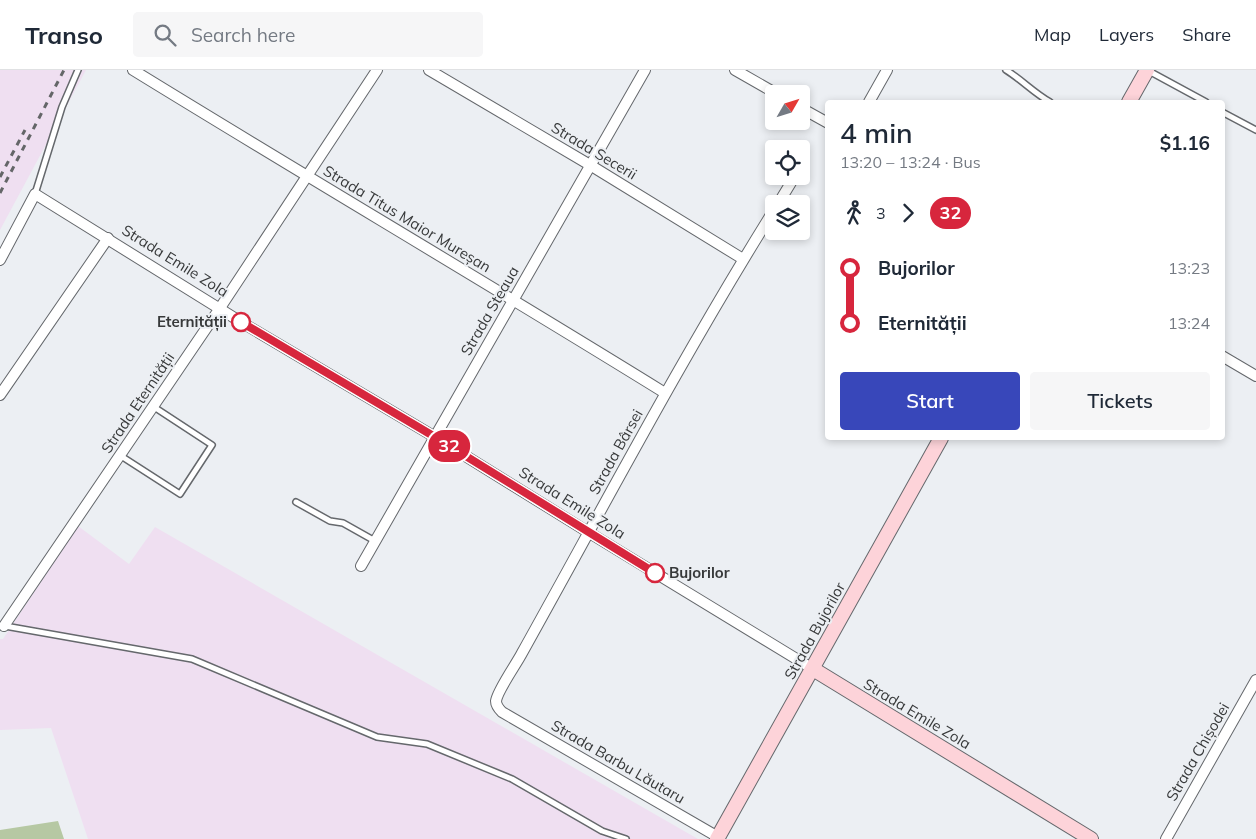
<!DOCTYPE html>
<html lang="en">
<head>
<meta charset="utf-8">
<style>
	body { margin:0; font-family:Mulish,sans-serif; background:#f6f6f7; color:#1f2937; height:100vh; display:flex; flex-direction:column; font-size:19px; white-space:nowrap }
	* { box-sizing:border-box; margin:0 }
	p { font-size:16px; color:#747a83 }
	.icon { flex:none; width:28px; height:28px; fill:none; stroke:currentColor; stroke-width:2; stroke-linecap:round; stroke-linejoin:round }
	.map { position:relative; flex:1; overflow:hidden }
	.drawer { position:absolute; left:825px; top:30px; width:400px; height:340px; display:flex; flex-direction:column; background:#fff; border-radius:5px; box-shadow:0 2px 8px #0003 }
	.drawer>* { flex:none }
	.badge { padding:0 10px; border-radius:16px; font-size:18px; line-height:32px }
	.needle { width:32px; rotate:51deg }
	.tools { position:absolute; left:765px; top:15px; display:grid; gap:10px }
	.tools a { display:grid; place-items:center; width:45px; height:45px; border-radius:5px; background:#fff; box-shadow:0 2px 8px #0003; font-size:25px }
	.map>.badge { position:absolute; translate:-50% -50%; box-shadow:0 0 0 2px #fff }
	.legs { display:flex; align-items:center; gap:8px; height:55px; padding:0 15px; font-size:16px }
	.legs p { margin-inline-start:auto }
	.headline { display:flex; align-items:center; justify-content:space-between; height:85px; padding:0 15px }
	h1 { font-size:28px; font-weight:600; line-height:38px }
	.action { display:flex; gap:10px; margin-top:auto; padding:10px 15px }
	.action a { flex:1; height:58px; border-radius:5px; background:#3847ba; color:#fff; font-size:20px; font-weight:600; line-height:58px; text-align:center }
	.action a+a { background:#f6f6f7; color:#1f2937 }
	ul { padding:0 15px; list-style:none }
	li { display:flex; align-items:center; gap:18px; height:55px; font-size:19px }
	li i { display:grid; place-items:center; width:8px; height:100%; margin:0 6px; background:currentColor }
	li i::after { content:''; width:12px; height:12px; margin:-6px; border:4px solid; border-radius:50%; background:#fff }
	li p { margin-inline-start:auto }
	li:first-child i { background:linear-gradient(#0000 50%,currentColor 0) }
	li:last-child i { background:linear-gradient(currentColor 50%,#0000 0) }
	header { display:flex; align-items:center; gap:30px; box-sizing:border-box; height:70px; padding:0 25px; background:#fff; border-bottom:1px solid #e0e1e3 }
	header strong { font-size:24px }
	nav { display:flex; gap:28px; margin-inline-start:auto; font-size:18px }
	.search { width:350px; height:45px; background:#f6f6f7; display:flex; align-items:center; gap:12px; box-sizing:border-box; padding:0 18px; border-radius:5px; color:#747a83; font-size:19px }
	.map>svg:first-child { display:block }
	.industrial { fill:#efdff1 }
	.green { fill:#b6c8a3 }
	.lines { fill:none; stroke-linecap:round; stroke-linejoin:round }
	.lane-casing { stroke:#65686c; stroke-width:8 }
	.street-casing { stroke:#65686c; stroke-width:12 }
	.secondary-casing { stroke:#65686c; stroke-width:16 }
	.lane { stroke:#fff; stroke-width:5 }
	.street { stroke:#fff; stroke-width:10 }
	.secondary { stroke:#fdd3d9; stroke-width:14 }
	.rail { stroke:#646668; stroke-width:3; stroke-dasharray:6 6; stroke-linecap:butt }
	.line-1-casing { stroke:#fff; stroke-width:11 }
	.line-1 { stroke:#d7263d; stroke-width:8 }
	.stop-1-dot { fill:#fff; stroke:#d7263d; stroke-width:2.5 }
	.labels { text-anchor:middle; stroke-width:4; stroke-linejoin:round; paint-order:stroke }
	.street-label { font-size:15px; fill:#37393a; stroke:#eceff3 }
	.stop-label { font-size:15px; font-weight:bold; fill:#37393a; stroke:#eceff3; text-anchor:end }
</style>
</head>
<body>
<header>
<strong>Transo</strong>
<div class="search"><svg class="icon" aria-label="search" viewBox="0 0 24 24"><circle cx="10" cy="10" r="6"/><path d="M15 15l6 6"/></svg>Search here</div>
<nav><a>Map</a><a>Layers</a><a>Share</a></nav>
</header>
<div class="map">
<svg width="1256" height="769" viewBox="0 0 1256 769">
	<rect width="100%" height="100%" fill="#eceff3"/>
	<g class="industrial">
		<path d="M0,0H86L0,160Z"/>
		<path d="M78,456L129,494L155,457L698,769H88L51,658L0,660V569H3Z"/>
	</g>
	<path class="green" d="M58,751L64,769H0V760Z"/>
	<g class="lines">
		<g class="lane-casing">
			<g id="lane">
				<path d="M1006,0C1022,10 1034,23 1050,32"/>
				<path d="M1147,0L1206,32"/>
				<path d="M1222,42L1256,60"/>
				<path d="M35,124L62,37L78,0"/>
				<path d="M121,386L180,424L212,375L154,337"/>
				<path d="M296,432L330,451L343,453L375,471"/>
				<path d="M5,556L192,589L377,667L427,674L512,709L602,761L626,769"/>
			</g>
		</g>
		<g class="street-casing">
			<g id="street">
				<path d="M133,0C310,109 489,214 665,323"/>
				<path d="M429,0L590,95L743,189"/>
				<path d="M735,0L777,24"/>
				<path d="M869,32L887,0"/>
				<path d="M801,38L828,53"/>
				<path d="M778,134L795,106"/>
				<path d="M0,190L35,124L241,252L435,367L588,462L813,599"/>
				<path d="M1222,286L1256,306"/>
				<path d="M0,325L108,168"/>
				<path d="M361,496L645,0"/>
				<path d="M4,556L220,238L377,0"/>
				<path d="M718,767L502,642C499,639 496,636 496,631C497,621 517,593 522,583C605,434 684,284 774,140"/>
				<path d="M1166,769L1256,610"/>
			</g>
		</g>
		<g class="secondary-casing">
			<g id="secondary">
				<path d="M1129,32L1147,0"/>
				<path d="M813,599L1091,769"/>
				<path d="M717,769L941,368"/>
			</g>
		</g>
		<use href="#lane" class="lane"/>
		<use href="#street" class="street"/>
		<use href="#secondary" class="secondary"/>
		<g class="rail">
			<path d="M0,107L25,60"/>
			<path d="M0,123L64,0"/>
		</g>
	</g>
	<g class="lines">
		<g class="line-1-casing">
			<path id="line-1" d="M241,252L435,367L655,503"/>
		</g>
		<use href="#line-1" class="line-1"/>
	</g>
	<g class="stop-1-dot">
		<circle cx="241" cy="252" r="9"/>
		<circle cx="655" cy="503" r="9"/>
	</g>
	<g class="labels">
		<g class="street-label">
			<text transform="translate(594 81) rotate(31)" y="5">Strada Secerii</text>
			<text transform="translate(407 149) rotate(31)" y="5">Strada Titus Maior Mureșan</text>
			<text transform="translate(175 191) rotate(32)" y="5">Strada Emile Zola</text>
			<text transform="translate(490 241) rotate(-60)" y="5">Strada Steaua</text>
			<text transform="translate(138 333) rotate(-56)" y="5">Strada Eternității</text>
			<text transform="translate(616 382) rotate(-61)" y="5">Strada Bârsei</text>
			<text transform="translate(572 433) rotate(32)" y="5">Strada Emile Zola</text>
			<text transform="translate(815 561) rotate(-61)" y="5">Strada Bujorilor</text>
			<text transform="translate(917 644) rotate(31)" y="5">Strada Emile Zola</text>
			<text transform="translate(1198 682) rotate(-60)" y="5">Strada Chișodei</text>
			<text transform="translate(618 692) rotate(30)" y="5">Strada Barbu Lăutaru</text>
		</g>
		<g class="stop-label">
			<text x="227" y="257">Eternității</text>
			<text x="669" y="508" text-anchor="start">Bujorilor</text>
		</g>
	</g>
</svg>
<div class="tools">
<a><svg class="needle" viewBox="-14 -14 28 28"><path d="M0-13l5 13h-10z" fill="#e53935"/><path d="M0 13l5-13h-10z" fill="#747a83"/></svg></a>
<a><svg class="icon" aria-label="locate" viewBox="0 0 24 24"><circle cx="12" cy="12" r="6"/><path d="M12 2v4M12 18v4M2 12h4M18 12h4"/></svg></a>
<a><svg class="icon" aria-label="layers" viewBox="0 0 24 24"><path d="M12 4l9 5-9 5-9-5zM3 14l9 5 9-5"/></svg></a>
</div>
<b class="badge" style="left:449px;top:376px;background:#d7263d;color:#fff">32</b>
<section class="drawer">
<div class="headline"><div><h1>4 min</h1><p>13:20 – 13:24 · Bus</p></div><b>$1.16</b></div>
<div class="legs"><svg class="icon" aria-label="walk" viewBox="0 0 24 24"><circle cx="13" cy="4" r="2"/><path d="M13 8l-2 6 4 7M11 14l-3 7M7 12l3-4h3l4 4"/></svg>3<svg class="icon" aria-label="forward" viewBox="0 0 24 24"><path d="M9 5l7 7-7 7"/></svg><b class="badge" style="background:#d7263d;color:#fff">32</b></div>
<ul>
<li><i style="color:#d7263d"></i><b>Bujorilor</b><p>13:23</p></li>
<li><i style="color:#d7263d"></i><b>Eternității</b><p>13:24</p></li>
</ul>
<div class="action"><a>Start</a><a>Tickets</a></div>
</section>
</div>
</body>
</html>
